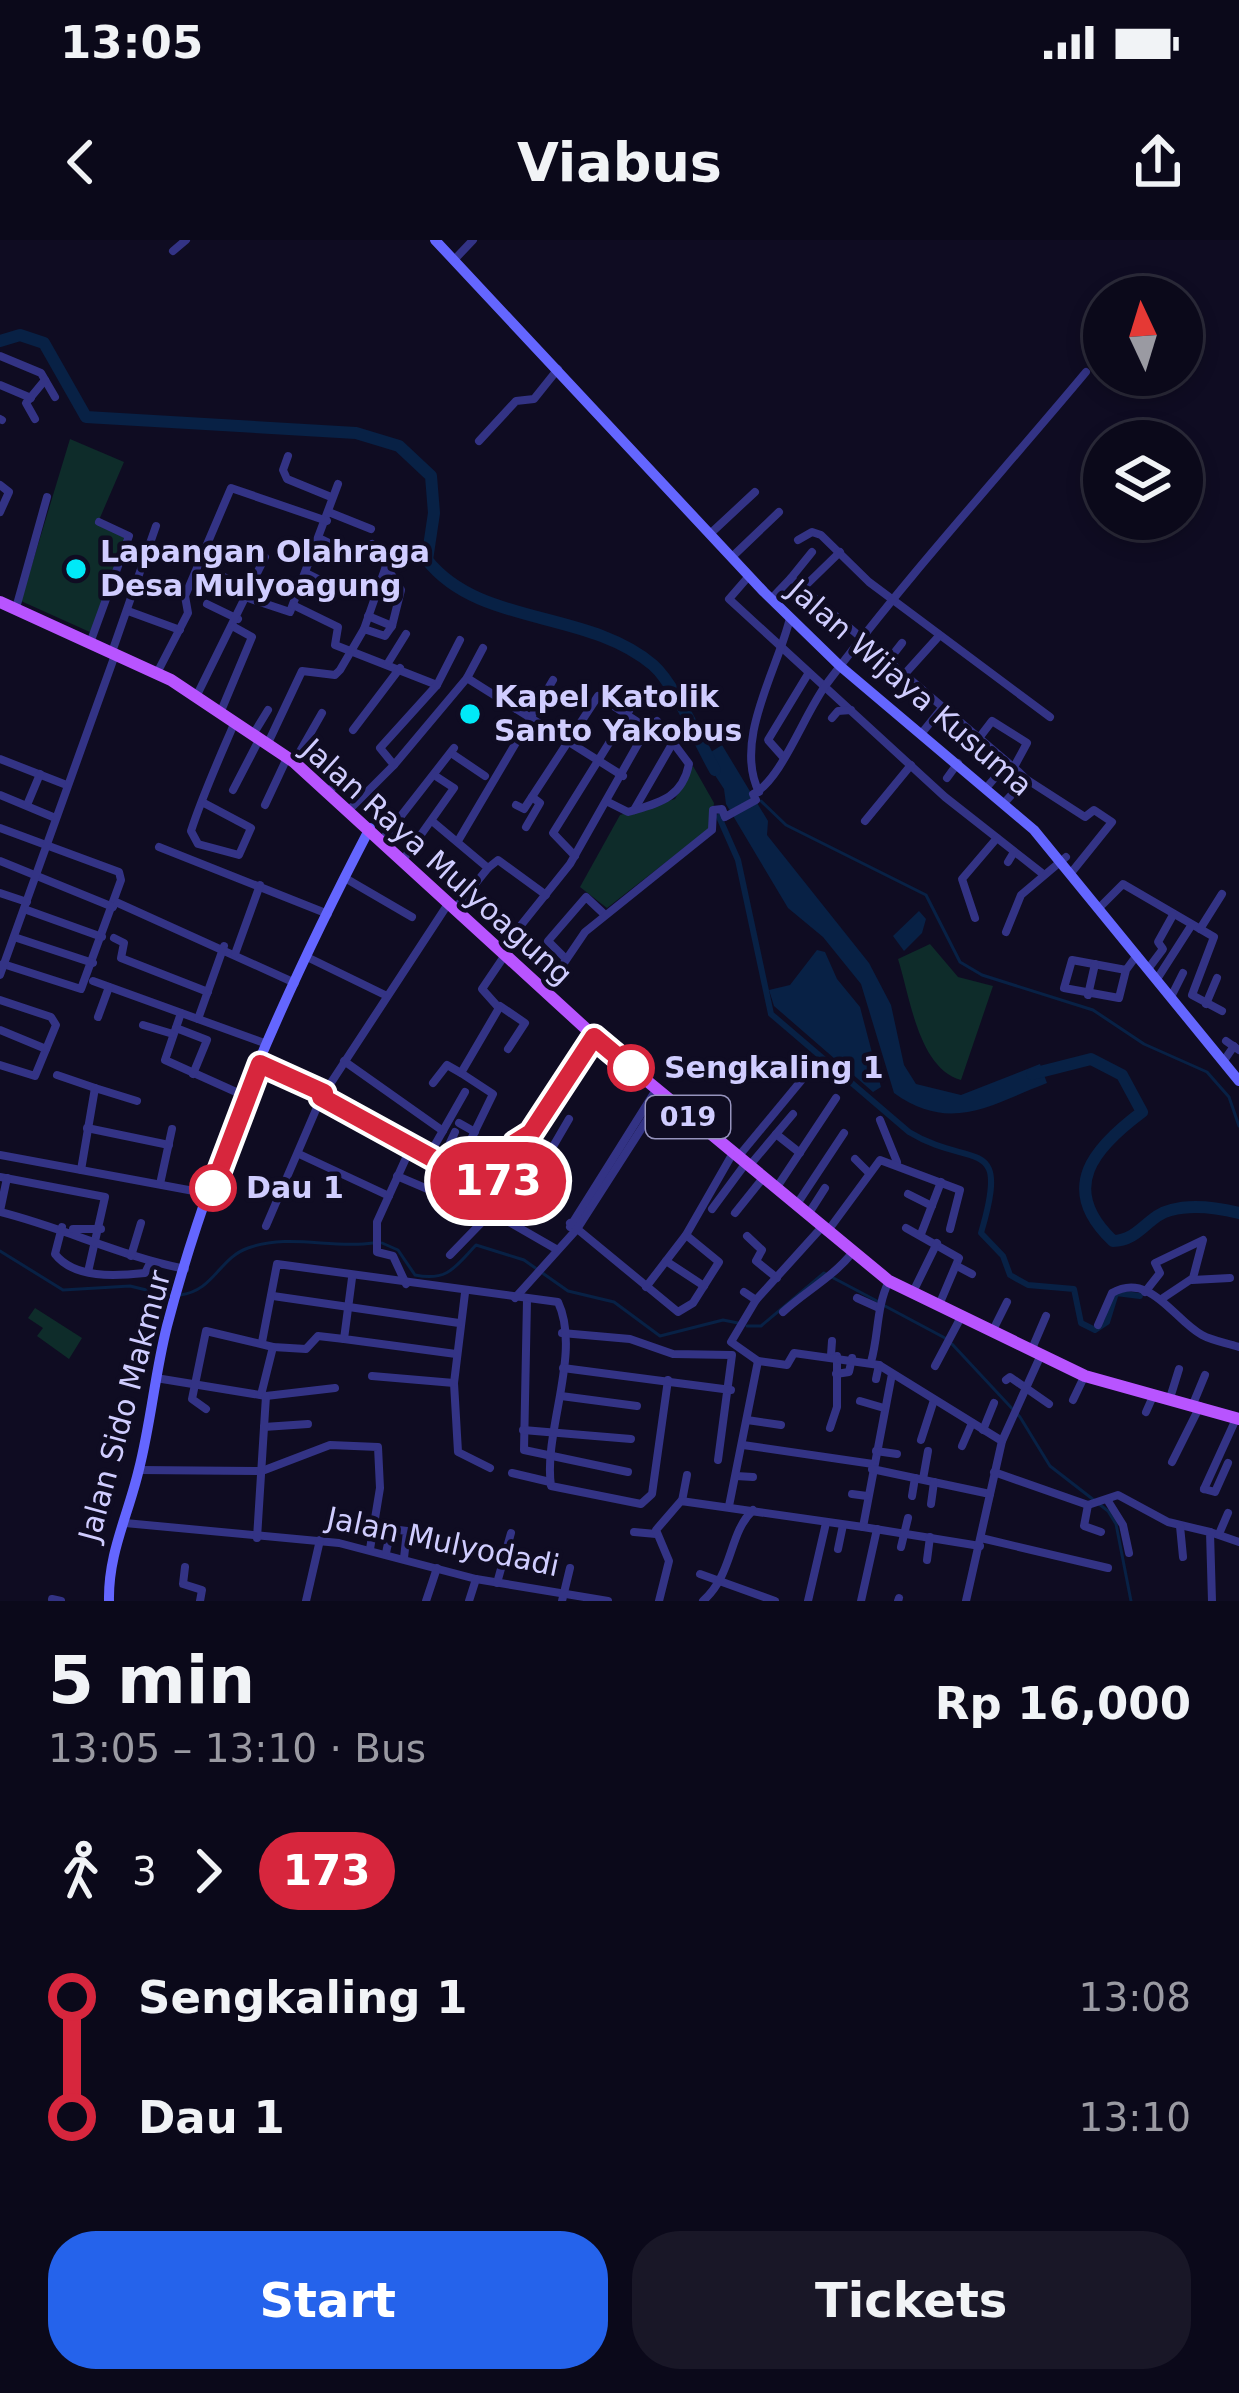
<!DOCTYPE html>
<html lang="en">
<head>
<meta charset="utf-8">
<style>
	body { margin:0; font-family:"DejaVu Sans",sans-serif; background:#191727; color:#f1f3f6; height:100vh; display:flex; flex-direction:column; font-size:45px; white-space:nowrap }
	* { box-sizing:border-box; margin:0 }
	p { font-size:39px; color:#9a9aa2 }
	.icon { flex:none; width:66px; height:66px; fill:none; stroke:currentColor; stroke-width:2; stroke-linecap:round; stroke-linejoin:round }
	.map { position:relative; height:1361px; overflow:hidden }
	.panel { display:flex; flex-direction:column; background:#0b091a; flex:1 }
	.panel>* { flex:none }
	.badge { padding:0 24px; border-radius:39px; font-size:42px; line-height:78px }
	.needle { width:78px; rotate:356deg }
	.buttons { position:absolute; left:1083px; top:36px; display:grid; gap:24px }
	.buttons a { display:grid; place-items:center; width:120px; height:120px; border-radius:50%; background:#0b091a; box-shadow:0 6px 18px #0003,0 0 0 3px #2b2a39; font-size:60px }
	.map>.badge { position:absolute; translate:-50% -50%; box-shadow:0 0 0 6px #fff }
	.legs { display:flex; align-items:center; gap:18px; height:132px; padding:0 48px; font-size:39px }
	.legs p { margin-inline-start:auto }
	.overview { display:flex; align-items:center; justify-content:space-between; height:204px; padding:0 48px }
	h1 { font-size:66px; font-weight:700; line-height:90px }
	.button { display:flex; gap:24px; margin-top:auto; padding:24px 48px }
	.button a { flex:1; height:138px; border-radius:48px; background:#2563eb; color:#fff; font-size:48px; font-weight:700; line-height:138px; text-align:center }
	.button a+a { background:#191727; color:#f1f3f6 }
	ul { padding:0 48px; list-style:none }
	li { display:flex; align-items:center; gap:42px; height:120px; font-size:45px }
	li i { display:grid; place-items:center; width:18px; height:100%; margin:0 15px; background:currentColor }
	li i::after { content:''; width:30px; height:30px; margin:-15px; border:9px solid; border-radius:50%; background:#0b091a }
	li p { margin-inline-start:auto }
	li:first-child i { background:linear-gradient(#0000 50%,currentColor 0) }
	li:last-child i { background:linear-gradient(currentColor 50%,#0000 0) }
	.status { display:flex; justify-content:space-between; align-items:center; height:84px; padding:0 60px; background:#0b091a; direction:ltr }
	.status svg { height:33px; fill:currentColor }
	header { display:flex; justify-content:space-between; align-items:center; height:156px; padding:0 48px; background:#0b091a; font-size:54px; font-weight:700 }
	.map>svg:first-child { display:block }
	.green { fill:#0e2c2a }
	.water { fill:#082145 }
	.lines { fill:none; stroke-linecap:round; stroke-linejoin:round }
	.stream { stroke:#082145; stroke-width:3 }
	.canal { stroke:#082145; stroke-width:6 }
	.river { stroke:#082145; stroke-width:12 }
	.street { stroke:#333385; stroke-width:8 }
	.secondary { stroke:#6466ff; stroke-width:10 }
	.primary { stroke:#b854ff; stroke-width:12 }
	.line-1-casing { stroke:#fff; stroke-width:27 }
	.line-1 { stroke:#d7263d; stroke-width:18 }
	.poi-dot { fill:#00e9f8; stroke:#0f0c22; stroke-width:4.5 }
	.stop-1-dot { fill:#fff; stroke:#d7263d; stroke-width:6 }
	.labels { text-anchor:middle; stroke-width:9; stroke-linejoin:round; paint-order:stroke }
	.shield { fill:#0f0c22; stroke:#9693bd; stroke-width:3 }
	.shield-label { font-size:27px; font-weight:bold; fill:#d0cdff }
	.poi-label { font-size:30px; font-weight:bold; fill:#d0cdff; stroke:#0f0c22; text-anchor:start }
	.street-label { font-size:30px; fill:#d0cdff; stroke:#0f0c22 }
	.stop-label { font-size:30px; font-weight:bold; fill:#d0cdff; stroke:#0f0c22; text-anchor:start }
</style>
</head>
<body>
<div class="status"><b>13:05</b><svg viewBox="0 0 49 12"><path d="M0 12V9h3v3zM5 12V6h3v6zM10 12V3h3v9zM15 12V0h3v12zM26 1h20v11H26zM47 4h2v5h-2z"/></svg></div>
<header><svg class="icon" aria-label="back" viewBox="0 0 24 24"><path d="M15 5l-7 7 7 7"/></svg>Viabus<svg class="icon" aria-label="share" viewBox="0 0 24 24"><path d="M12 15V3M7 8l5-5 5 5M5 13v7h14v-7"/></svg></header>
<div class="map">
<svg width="1239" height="1361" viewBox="0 0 1239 1361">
	<rect width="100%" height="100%" fill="#0f0c22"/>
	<g class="green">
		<path d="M70,199L124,222L99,280L127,296L92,393L21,361Z"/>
		<path d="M693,526L714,563L711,587L607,668L580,647L620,575L675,559Z"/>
		<path d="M930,704L958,737L993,746L961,840C918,828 910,756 898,719Z"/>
		<path d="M35,1068L82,1098L69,1119L37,1096L43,1088L28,1078Z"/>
	</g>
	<g class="water">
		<path d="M722,505L768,581L767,595L869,723L891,765L904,825L916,844L961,855L1040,824L1047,843C992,864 951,894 894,853L861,744L823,697L788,668L726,564L724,549L703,517Z"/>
		<path d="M919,671L926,679L922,693L904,711L893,696Z"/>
		<path d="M817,710L825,712L837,739L860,767L881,847L873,852L774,766L769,750L790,745Z"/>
	</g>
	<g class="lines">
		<g class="stream">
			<path d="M761,561L786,585L926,655L960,722L982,735L1093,770L1144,804L1207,832L1229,857L1239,886"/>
			<path d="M382,1003L398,1010L415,1035C448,1042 456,1026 476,1005L524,1020L568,1051L614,1062L660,1096L723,1080L738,1083"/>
			<path d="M0,1011L63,1050L130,1046L171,1056"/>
			<path d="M180,1055C214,1051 219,1018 248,1008C289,993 331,1009 373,1003"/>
			<path d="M885,1066L945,1098"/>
			<path d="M747,1086H761L824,1033L877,1061"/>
			<path d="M952,1104L1020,1177L1050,1226L1108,1271L1116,1284L1131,1361"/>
		</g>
		<path class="canal" d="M723,572L719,577L738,620L771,774L909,892C971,930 1011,892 981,993L1003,1016L1010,1035L1028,1045L1074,1049L1081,1083L1095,1090L1107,1082L1116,1053L1140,1056"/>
		<g class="river">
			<path d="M0,101L20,95L44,103L86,177L356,193L399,206L431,236L434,273L427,320C480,387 587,369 653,425C675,444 699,502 715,530"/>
			<path d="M1032,834L1091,819L1122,835L1142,872C1095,907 1057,948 1113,1001C1139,1001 1148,975 1171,970C1192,964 1219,968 1239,973"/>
		</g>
		<g class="street">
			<path d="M173,11L186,0"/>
			<path d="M454,20L473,0"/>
			<path d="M0,116L41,133L55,157"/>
			<path d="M0,145L31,158"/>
			<path d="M0,179L2,180"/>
			<path d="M35,179L26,163L45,140"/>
			<path d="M479,201L516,161L534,159L558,129"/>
			<path d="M288,216L283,230L287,239L331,257"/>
			<path d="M0,245L9,252L0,272"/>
			<path d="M331,273L371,289"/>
			<path d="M711,293L755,252"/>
			<path d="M321,299L350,313"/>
			<path d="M798,300L812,292L821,295L869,342L1050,477"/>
			<path d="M372,304L401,350L392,386"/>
			<path d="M733,316L779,272"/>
			<path d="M306,333L338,349"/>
			<path d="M749,336L729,359L945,557L1043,634"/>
			<path d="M224,337L251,351"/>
			<path d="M791,338L812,312"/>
			<path d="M803,348L840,312"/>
			<path d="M248,358L290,372L338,244"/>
			<path d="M772,358L791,338L1019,532L1026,539L1005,562"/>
			<path d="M207,364L238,379"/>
			<path d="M293,365L338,387L335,405L437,445"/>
			<path d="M16,368L47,257"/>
			<path d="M128,371L180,390"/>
			<path d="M364,389L385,396L392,386L368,376"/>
			<path d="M90,403L129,296L99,282"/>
			<path d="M112,412L156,286"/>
			<path d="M388,423L406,394"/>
			<path d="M157,433L188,373L185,356L231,248L327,281"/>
			<path d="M877,435L902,403"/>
			<path d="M902,437L939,396"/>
			<path d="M467,438L623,536"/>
			<path d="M547,451L566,461"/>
			<path d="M197,455L265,317"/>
			<path d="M516,469L529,450L544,457"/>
			<path d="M221,471L252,397L234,387"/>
			<path d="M832,478L838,471L851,470"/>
			<path d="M353,490L400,428"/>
			<path d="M254,493L268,470"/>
			<path d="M921,494L942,468"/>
			<path d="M979,498L992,481L1027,503L1014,527"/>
			<path d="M268,503L302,431L335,435L340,430L364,389L386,326"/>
			<path d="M451,513L485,536"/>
			<path d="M784,518L768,500L808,434"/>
			<path d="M0,519L64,544"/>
			<path d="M294,522L322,473"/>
			<path d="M394,525L467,438L483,408"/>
			<path d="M947,538L958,523"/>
			<path d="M1026,539L1085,577L1094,570L1112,582L1071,633"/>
			<path d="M987,547L999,533"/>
			<path d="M233,550L260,498"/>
			<path d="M329,550L344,540"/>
			<path d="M759,552C733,500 778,429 790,378"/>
			<path d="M0,555L53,577"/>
			<path d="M202,562L251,588L239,615L198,604L191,591C203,554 219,519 234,484"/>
			<path d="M27,565L40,534"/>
			<path d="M265,565L287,518"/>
			<path d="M516,565L524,569L598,456L647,488"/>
			<path d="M350,569L394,525L380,508L437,445L460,400"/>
			<path d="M634,570L675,499"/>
			<path d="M432,581L488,628L454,670"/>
			<path d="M865,581L911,525"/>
			<path d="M526,587L540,563L532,557"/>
			<path d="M0,588L119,632L121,640L81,749L3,724"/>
			<path d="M383,599L454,508"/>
			<path d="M458,601L553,440"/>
			<path d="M159,607L328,674"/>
			<path d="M575,616L553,593L629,471"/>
			<path d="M403,620L454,548L434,535"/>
			<path d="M0,621L113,667"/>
			<path d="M1008,622L1014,612"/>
			<path d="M488,628L498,620L546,655"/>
			<path d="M345,638L412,677"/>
			<path d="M0,653L27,662"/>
			<path d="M118,663L295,743"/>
			<path d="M1099,668L1123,644L1214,697L1192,755L1222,771"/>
			<path d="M24,669L102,697"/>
			<path d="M975,678L962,639L997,598"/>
			<path d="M1200,689L1222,654"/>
			<path d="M1006,692L1021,655L1066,617"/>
			<path d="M14,697L93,723"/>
			<path d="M114,698L124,703L121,718L208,752"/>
			<path d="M501,710L570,624L647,488L657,481L689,524C682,559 658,563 628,572L608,562"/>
			<path d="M235,714L260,645"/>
			<path d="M307,717L385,755"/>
			<path d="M566,719L548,701L586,657L604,674"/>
			<path d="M1148,729L1163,709L1158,702L1173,675"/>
			<path d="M1126,730L1072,720L1064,748L1119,758L1126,730L1137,715"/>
			<path d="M0,735L115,415"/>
			<path d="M1157,739L1191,686"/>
			<path d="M93,741L267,804"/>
			<path d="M545,751L585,692L712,590L713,570L722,569L725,577L756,560L753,554C782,540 805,471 828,442C909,334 1000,235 1086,132"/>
			<path d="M1088,755L1095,724"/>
			<path d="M1171,757L1183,733"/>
			<path d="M0,760L51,777L56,785L35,836L0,825"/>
			<path d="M1206,764L1217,738"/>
			<path d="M500,766L525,783L508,809"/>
			<path d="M181,773L165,820L245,856"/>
			<path d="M98,777L109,747"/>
			<path d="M198,779L224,706"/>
			<path d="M143,785L173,794"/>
			<path d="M176,788L207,800L193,834"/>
			<path d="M0,790L46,809"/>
			<path d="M1226,801L1239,810"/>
			<path d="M344,821L443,891"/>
			<path d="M1223,822L1234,806"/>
			<path d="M260,823L324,853"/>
			<path d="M57,835L95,848"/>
			<path d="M433,843L447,825L461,833"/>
			<path d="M321,858L493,952"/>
			<path d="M880,880L897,922"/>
			<path d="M459,883L475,892"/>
			<path d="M87,888L169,905"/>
			<path d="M776,894L800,913"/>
			<path d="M299,914L389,956"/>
			<path d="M0,915L210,954"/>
			<path d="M428,917L465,852"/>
			<path d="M738,917L810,830"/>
			<path d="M855,919L869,933"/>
			<path d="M440,924L455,892"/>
			<path d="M750,925L793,874"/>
			<path d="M81,930L95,848L137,861"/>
			<path d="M455,932L493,854L461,833L499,768L482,749L505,715"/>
			<path d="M397,936L451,959"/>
			<path d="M0,937L105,957L88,1032"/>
			<path d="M160,944L172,889"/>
			<path d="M777,947L836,858"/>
			<path d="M908,954L932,966"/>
			<path d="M797,964L844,893"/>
			<path d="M712,969L746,923"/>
			<path d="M0,971L7,938"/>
			<path d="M0,972C64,988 120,1016 185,1029"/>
			<path d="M735,973L763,938"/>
			<path d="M809,973L825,948"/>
			<path d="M570,983L678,1072L693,1063L719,1022L686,995"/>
			<path d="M266,986L321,858L448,664"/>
			<path d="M62,987L55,1014C74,1039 116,1036 145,1033L150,1023"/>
			<path d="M570,987L656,850"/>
			<path d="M906,988L959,1018L939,1065"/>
			<path d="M73,989H101"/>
			<path d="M827,992L880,920L960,950L950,989"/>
			<path d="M921,994L941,942"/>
			<path d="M747,996L762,1010L756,1021L777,1038"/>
			<path d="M556,1009L509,982L569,879"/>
			<path d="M450,1015L486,978L509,914L516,901L531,893L594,797"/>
			<path d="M131,1016L141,983"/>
			<path d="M666,1021L704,1046"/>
			<path d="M957,1026L972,1034"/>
			<path d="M352,1038L344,1099L456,1114"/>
			<path d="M1192,1040L1230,1038"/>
			<path d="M406,1044L393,1016L377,1012V982L411,907"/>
			<path d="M646,1047L686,995L733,913"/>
			<path d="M744,1052L756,1060"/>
			<path d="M1145,1052L1160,1033L1155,1023L1203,1000L1193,1038L1163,1058"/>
			<path d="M465,1053L454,1143L458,1212L490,1228"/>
			<path d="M912,1054L937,1003"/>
			<path d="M273,1056L459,1083"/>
			<path d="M515,1058L577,989L663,855"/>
			<path d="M857,1058L877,1067"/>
			<path d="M527,1060L524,1210L628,1232"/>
			<path d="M783,1072C806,1051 833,1037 852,1013"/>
			<path d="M1098,1085L1112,1053C1150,1031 1174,1080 1202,1095C1213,1101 1227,1103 1239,1107"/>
			<path d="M992,1092L1007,1062"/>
			<path d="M562,1093L630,1099L673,1114L732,1115L718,1220"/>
			<path d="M262,1102L277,1024L558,1062C582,1113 543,1192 551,1246L641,1264L652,1254L668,1140"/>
			<path d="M1031,1111L1046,1076"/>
			<path d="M831,1115L832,1101"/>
			<path d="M758,1121L731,1102L756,1060L822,987"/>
			<path d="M871,1122C879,1094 876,1067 889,1041"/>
			<path d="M935,1126L960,1079"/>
			<path d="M563,1128L731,1150"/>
			<path d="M836,1134L849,1132L852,1118"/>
			<path d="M892,1134L863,1287L980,1306"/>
			<path d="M372,1136L454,1143"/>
			<path d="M156,1138L266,1156L335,1148"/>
			<path d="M876,1139L879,1125"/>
			<path d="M1006,1140L1010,1137L1049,1164"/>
			<path d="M261,1155L273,1107"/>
			<path d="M561,1156L637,1166"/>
			<path d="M1170,1158L1179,1129"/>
			<path d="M1073,1160L1084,1137"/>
			<path d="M860,1161L884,1168"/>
			<path d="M1193,1164L1205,1135"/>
			<path d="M206,1169L192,1159L206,1091L273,1107L306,1109L318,1096L344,1099"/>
			<path d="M1146,1172L1154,1154"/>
			<path d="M747,1180L781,1185"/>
			<path d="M264,1187L308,1184"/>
			<path d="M830,1188L837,1167V1116"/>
			<path d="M523,1190L631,1199"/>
			<path d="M983,1190L994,1163"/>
			<path d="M921,1200L934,1160"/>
			<path d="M743,1205L873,1224"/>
			<path d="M962,1206L972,1183"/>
			<path d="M876,1211L897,1214"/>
			<path d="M1172,1222L1200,1166"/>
			<path d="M872,1229L990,1254"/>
			<path d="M139,1230L262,1231L330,1205L378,1207L380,1248L370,1309"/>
			<path d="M994,1232L1088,1265L1118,1255L1168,1282L1210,1292L1212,1361"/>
			<path d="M512,1233L550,1242"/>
			<path d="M736,1236L753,1237"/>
			<path d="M923,1239L928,1211"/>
			<path d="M1204,1249L1236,1179"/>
			<path d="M1204,1249L1215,1252L1228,1223"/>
			<path d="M852,1254L867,1256"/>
			<path d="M912,1256L915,1238"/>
			<path d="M682,1261L687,1235"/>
			<path d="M1108,1261L1123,1285L1129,1313"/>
			<path d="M931,1264L934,1242"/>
			<path d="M1088,1265L1084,1286L1101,1292"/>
			<path d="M729,1266L758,1121L787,1125L794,1113L879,1125L1002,1201"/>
			<path d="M125,1283L339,1303L476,1339L608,1361"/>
			<path d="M1180,1286L1183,1317"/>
			<path d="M634,1292L656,1294"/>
			<path d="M1210,1292L1239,1302"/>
			<path d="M1219,1294L1228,1273"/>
			<path d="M257,1298L266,1156"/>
			<path d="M981,1298L1108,1328"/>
			<path d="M901,1307L908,1278"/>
			<path d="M838,1309L843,1285"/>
			<path d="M386,1313L391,1289L407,1291L404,1318"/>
			<path d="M927,1320L930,1297"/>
			<path d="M185,1327L183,1344L202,1350L200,1361"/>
			<path d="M700,1334L775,1361"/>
			<path d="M497,1343L511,1293"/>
			<path d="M52,1359L61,1361"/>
			<path d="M306,1361L320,1300"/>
			<path d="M426,1361L437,1328"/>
			<path d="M469,1361L476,1339"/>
			<path d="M562,1361L570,1328"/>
			<path d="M659,1361L669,1321L656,1290L681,1261L863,1287"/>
			<path d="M703,1361C734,1333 728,1294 753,1270"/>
			<path d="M808,1361L826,1283"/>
			<path d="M861,1361L877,1289"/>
			<path d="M898,1361L899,1358"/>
			<path d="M966,1361L1002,1201L1040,1117"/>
		</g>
		<g class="secondary">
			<path d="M435,0L764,352L840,426L1034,590L1239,841"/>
			<path d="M109,1361C108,1313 128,1276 139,1229C151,1182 155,1133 167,1086C212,914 288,745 370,588"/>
		</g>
		<path class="primary" d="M0,362L171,440L294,522L606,807L889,1041L1085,1136L1239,1179"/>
	</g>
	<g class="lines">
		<g class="line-1-casing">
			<path id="line-1" d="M213,948L260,824L324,853L321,857L494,952L515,903L531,893L594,797L631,828"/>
		</g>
		<use href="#line-1" class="line-1"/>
	</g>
	<g class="poi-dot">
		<circle cx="76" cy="329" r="12"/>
		<circle cx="470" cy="474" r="12"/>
	</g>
	<g class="stop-1-dot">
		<circle cx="631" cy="828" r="21"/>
		<circle cx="213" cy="948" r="21"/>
	</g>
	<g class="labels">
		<rect class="shield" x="646" y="856" width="84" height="42" rx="9"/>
		<g class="shield-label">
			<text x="688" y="886">019</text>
		</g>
		<g class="poi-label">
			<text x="100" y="322">Lapangan Olahraga<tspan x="100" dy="34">Desa Mulyoagung</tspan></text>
			<text x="494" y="467">Kapel Katolik<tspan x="494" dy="34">Santo Yakobus</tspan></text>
		</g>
		<g class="street-label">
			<text transform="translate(910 448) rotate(41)" y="10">Jalan Wijaya Kusuma</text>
			<text transform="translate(437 622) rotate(42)" y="10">Jalan Raya Mulyoagung</text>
			<text transform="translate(125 1166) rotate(-75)" y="10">Jalan Sido Makmur</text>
			<text transform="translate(443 1302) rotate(12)" y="10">Jalan Mulyodadi</text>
		</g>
		<g class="stop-label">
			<text x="664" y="838">Sengkaling 1</text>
			<text x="246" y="958">Dau 1</text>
		</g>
	</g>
</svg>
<div class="buttons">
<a><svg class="needle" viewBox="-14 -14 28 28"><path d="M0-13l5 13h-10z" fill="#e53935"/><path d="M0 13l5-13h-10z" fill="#9a9aa2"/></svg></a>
<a><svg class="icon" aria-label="layers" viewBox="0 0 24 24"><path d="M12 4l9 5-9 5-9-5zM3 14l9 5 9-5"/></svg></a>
</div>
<b class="badge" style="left:498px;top:941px;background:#d7263d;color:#fff">173</b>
</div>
<section class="panel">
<div class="overview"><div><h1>5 min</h1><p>13:05 – 13:10 · Bus</p></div><b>Rp 16,000</b></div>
<div class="legs"><svg class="icon" aria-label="walk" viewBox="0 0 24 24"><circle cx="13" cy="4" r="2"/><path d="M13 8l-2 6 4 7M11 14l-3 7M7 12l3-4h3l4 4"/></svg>3<svg class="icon" aria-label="forward" viewBox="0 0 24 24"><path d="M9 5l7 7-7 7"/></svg><b class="badge" style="background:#d7263d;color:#fff">173</b></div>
<ul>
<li><i style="color:#d7263d"></i><b>Sengkaling 1</b><p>13:08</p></li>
<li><i style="color:#d7263d"></i><b>Dau 1</b><p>13:10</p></li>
</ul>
<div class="button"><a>Start</a><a>Tickets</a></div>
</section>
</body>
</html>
